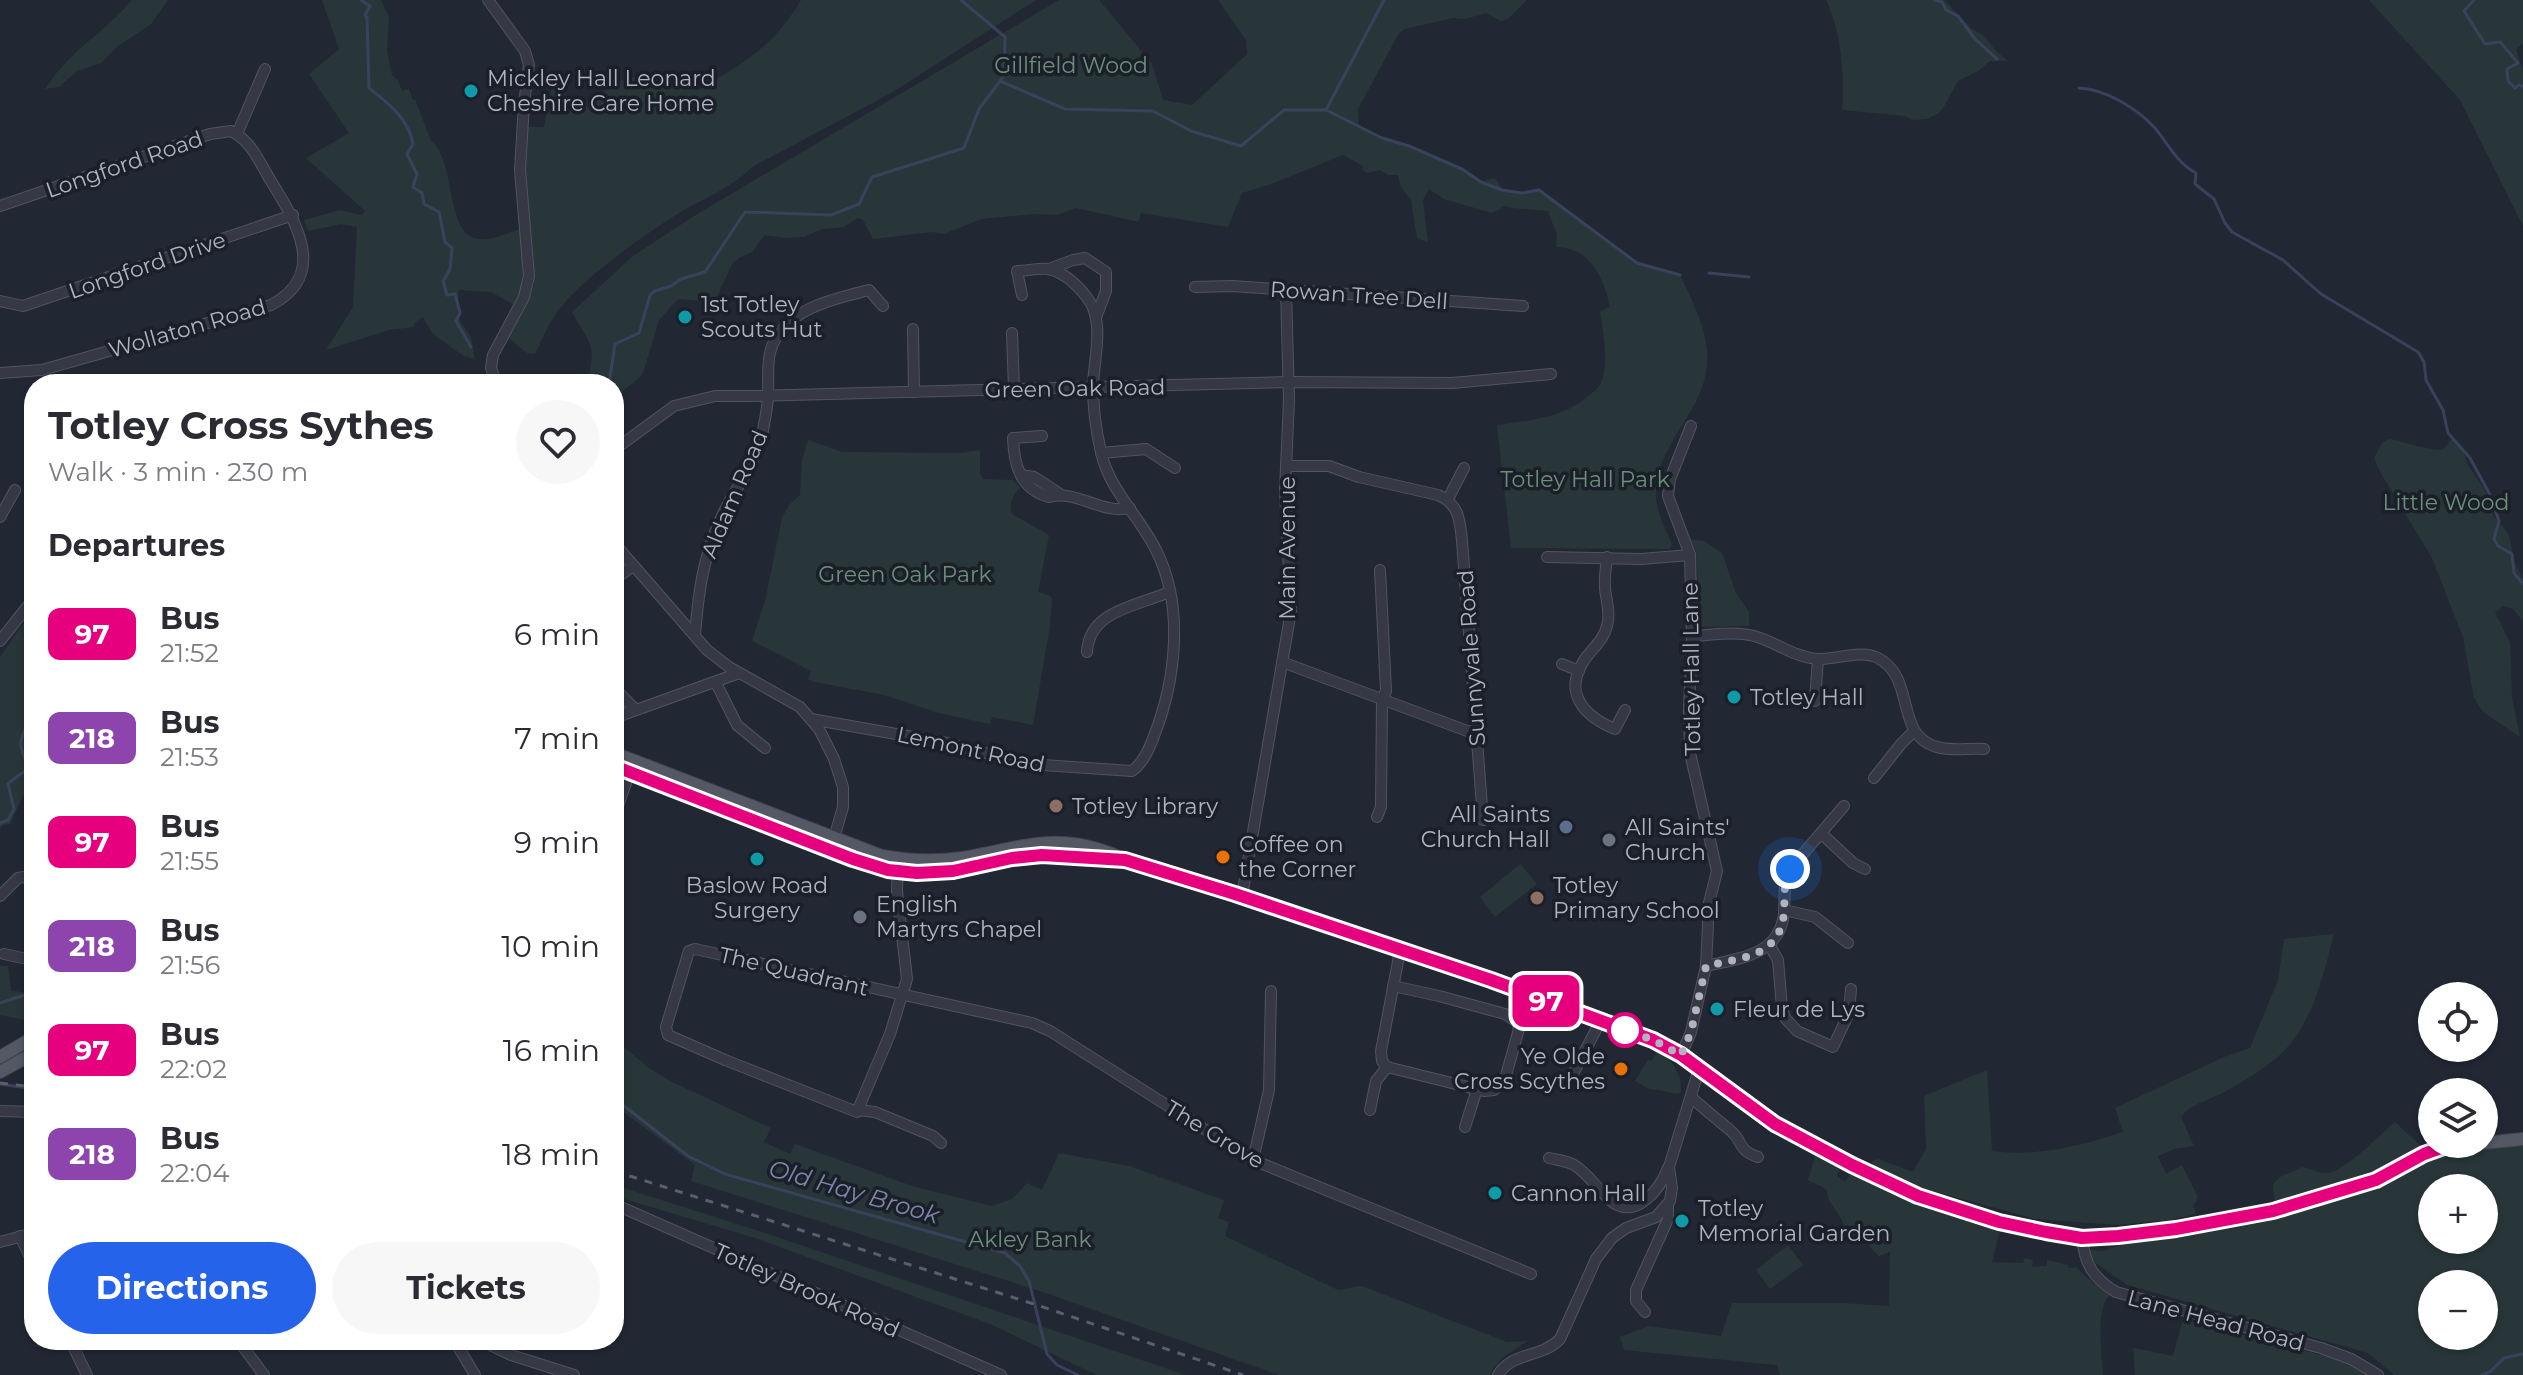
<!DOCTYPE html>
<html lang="en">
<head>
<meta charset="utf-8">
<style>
	body { margin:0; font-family:Montserrat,sans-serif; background:#f7f7f7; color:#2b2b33; height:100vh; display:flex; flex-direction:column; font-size:30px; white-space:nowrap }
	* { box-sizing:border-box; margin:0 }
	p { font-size:26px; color:#7c7c81 }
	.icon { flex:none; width:44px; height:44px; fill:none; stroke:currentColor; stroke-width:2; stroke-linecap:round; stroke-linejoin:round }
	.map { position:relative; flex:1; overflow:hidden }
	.sheet { position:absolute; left:24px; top:374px; width:600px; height:976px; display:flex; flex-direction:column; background:#fff; border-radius:32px; box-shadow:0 2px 6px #0004 }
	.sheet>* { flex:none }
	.badge { padding:0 16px; border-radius:12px; font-size:28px; line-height:52px }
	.fabs { position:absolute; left:2418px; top:982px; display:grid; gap:16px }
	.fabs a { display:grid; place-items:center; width:80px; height:80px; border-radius:50%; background:#fff; box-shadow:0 2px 6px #0004; font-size:40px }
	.you { position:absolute; width:40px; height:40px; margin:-20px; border:6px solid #fff; border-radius:50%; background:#1a73e8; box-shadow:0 0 0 12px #1a73e833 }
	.map>.badge { position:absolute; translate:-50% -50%; box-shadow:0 0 0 4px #fff }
	h2 { padding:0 24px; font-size:30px; line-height:72px }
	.round { display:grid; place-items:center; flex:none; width:84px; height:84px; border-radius:42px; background:#f7f7f7 }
	.head { display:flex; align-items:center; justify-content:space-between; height:136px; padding:0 24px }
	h1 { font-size:38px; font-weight:700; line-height:60px }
	.cta { display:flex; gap:16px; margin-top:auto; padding:16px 24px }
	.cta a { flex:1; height:92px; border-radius:48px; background:#2563eb; color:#fff; font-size:32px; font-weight:700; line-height:92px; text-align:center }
	.cta a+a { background:#f7f7f7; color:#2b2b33 }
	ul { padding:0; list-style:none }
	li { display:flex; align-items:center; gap:24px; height:104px; padding:0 24px }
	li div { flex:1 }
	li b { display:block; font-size:30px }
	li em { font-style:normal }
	li .badge { min-width:88px; font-weight:700; text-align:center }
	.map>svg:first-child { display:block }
	.green { fill:#283639; fill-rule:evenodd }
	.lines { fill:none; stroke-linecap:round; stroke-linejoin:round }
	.stream { stroke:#3a425b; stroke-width:3 }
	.minor-casing { stroke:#50545f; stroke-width:12 }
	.major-casing { stroke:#3f434e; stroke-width:14 }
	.minor { stroke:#363945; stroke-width:10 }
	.major { stroke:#545865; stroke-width:12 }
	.rail { stroke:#5a5f6d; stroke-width:3; stroke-dasharray:8 8; stroke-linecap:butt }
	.line-casing { stroke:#fff; stroke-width:18 }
	.line { stroke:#e6007e; stroke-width:12 }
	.walk { stroke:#b0b4c1; stroke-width:8; stroke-dasharray:0 14.4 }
	.culture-dot { fill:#0f9aa8; stroke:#1b1f29; stroke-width:3 }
	.education-dot { fill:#8d6e63; stroke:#1b1f29; stroke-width:3 }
	.service-dot { fill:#5c6f8a; stroke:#1b1f29; stroke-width:3 }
	.worship-dot { fill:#6b7280; stroke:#1b1f29; stroke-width:3 }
	.food-dot { fill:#e8710a; stroke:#1b1f29; stroke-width:3 }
	.stop-dot { fill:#fff; stroke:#e6007e; stroke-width:4 }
	.labels { text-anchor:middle; stroke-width:7; stroke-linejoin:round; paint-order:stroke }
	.park-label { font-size:22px; fill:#6b8f79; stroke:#1b1f29 }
	.poi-label { font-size:22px; fill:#b0b4c1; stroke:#1b1f29; text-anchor:start }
	.street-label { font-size:22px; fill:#b0b4c1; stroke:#1b1f29 }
	.water-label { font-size:24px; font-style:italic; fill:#7c86a6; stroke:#1b1f29 }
</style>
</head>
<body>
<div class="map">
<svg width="2523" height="1375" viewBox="0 0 2523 1375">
	<rect width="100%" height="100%" fill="#222734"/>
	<g class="green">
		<path d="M132,0H168L151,24L118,46L101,63L77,71L59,87L45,89C70,50 104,33 132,0Z"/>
		<path d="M322,0H381L389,17L387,51L392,75L398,80L402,91L409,89L413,100L415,99L431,141C456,158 445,237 479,239C492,241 509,232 522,229C525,253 531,284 514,305L491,292L459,290L457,312L461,323L471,337L475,360L466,356L465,357L433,334L423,317L414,323V327L389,330L326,350L353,307L357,227L341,224L308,231L304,220L340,210L362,215L365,211L306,158L349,133L309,74L339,49Z"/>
		<path d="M801,0H1036L893,92L752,167C734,186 707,197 684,210C648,232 588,274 562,306C550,320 543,338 535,354L527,353L506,336L529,299L534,284L525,178L526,127H544L553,81L578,108L628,76L699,90C746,61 772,48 801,0Z"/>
		<path d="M1059,0H1099L1152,64L1163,100L1192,105L1247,54L1246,40L1218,0H1527L1508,19L1501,21L1486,13L1465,19L1453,18L1405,29L1399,33L1358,109L1359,128L1462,169L1481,182L1495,178L1503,190L1522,193L1539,190L1637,263L1680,275C1691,298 1705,325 1707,350C1713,406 1657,439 1656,492C1655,510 1665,528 1672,544L1670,549L1511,548L1497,425C1529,420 1560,419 1586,398C1590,394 1597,390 1600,385C1610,365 1603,333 1600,311L1610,307C1604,278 1590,247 1556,247L1557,235L1548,211L1511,208L1505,206L1492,213L1444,199L1429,189L1423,200L1428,242L1417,238L1411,200L1401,187L1398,175H1388L1380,170L1367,173L1363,170V166L1343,155L1274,183L1242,193L1228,227L1141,213L1139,222L1076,208L1057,215L1034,214L981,219L944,234L932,232L873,239L863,220L858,218L844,227L822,229L804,237L785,238L765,235L752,252L739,258L732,264L713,305L705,301L678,299L659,320L643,373C633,387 622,386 614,404V384H586C598,347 590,344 572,312L633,256L694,216Z"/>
		<path d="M1826,0H1944L1971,28L1984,36L1996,51L2008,61H1990L1978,71L1958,81L1942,110L1937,114L1927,119L1912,120L1905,116L1842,110C1845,75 1841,31 1826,0Z"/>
		<path d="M2369,0H2523V43L2516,49L2523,71V226L2460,100Z"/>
		<path d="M2389,439C2399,440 2436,453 2443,449C2447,447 2448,442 2452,439L2462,448L2468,465L2486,492L2494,517L2505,529L2510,539L2514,561L2523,579V621L2513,609L2503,606L2495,612L2510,643L2512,698L2520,737L2483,712L2474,698L2463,637L2432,558L2379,470L2374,458L2382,443Z"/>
		<path d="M808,440L842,452L961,453L980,450V473L983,479L1013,480L1020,488C1013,494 1008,505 1012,514L1049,535L1038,592L1050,596L1052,599L1050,626L1033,725L992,717L990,724L939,713L884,695L815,682L808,679L811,671L752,641L765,601L782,518L789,505L800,495L802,460Z"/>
		<path d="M1689,539L1704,541L1722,553L1736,593L1749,612V626L1701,627L1696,553Z"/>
		<path d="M34,608V736L31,745L34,772L10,824L3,825L0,829V657Z"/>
		<path d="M1520,864L1537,884L1495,917L1480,897Z"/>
		<path d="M2334,934C2324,973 2313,1021 2284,1051C2268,1067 2247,1079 2228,1090C2213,1099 2191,1103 2181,1117L2194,1146L2175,1149L2158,1156L2166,1174L2182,1165L2198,1197L2193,1206L2196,1214L2170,1220L2117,1225L2036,1219L1900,1182L1873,1166L1872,1161L1878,1159L1913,1172L1926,1149L1924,1096L1987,1070L1992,1151C2036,1157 2081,1146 2123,1132L2115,1108L2224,1057L2250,1048L2278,980L2284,939Z"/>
		<path d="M0,966H8L11,991L23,992L25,998L34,995V1025L22,1019L0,1015Z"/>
		<path d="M614,1039L649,1068L670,1081L771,1128L764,1142L790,1154L795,1144L915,1187L992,1206L1012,1199L1027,1183L1042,1190L1059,1153L1129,1166L1224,1200L1218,1218L1229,1222L1225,1236L1338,1290L1362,1286L1507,1342L1528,1341C1512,1352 1498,1357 1490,1375H1279L1037,1290L691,1181L695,1165L614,1105Z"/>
		<path d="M1658,1051C1673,1061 1682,1073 1681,1092L1678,1094L1647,1088L1635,1081L1648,1060L1651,1061Z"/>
		<path d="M2395,1122L2422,1147L2374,1174L2276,1206L2273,1189L2274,1183L2280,1177L2303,1167C2311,1169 2320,1174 2328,1173C2347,1170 2379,1135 2395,1122Z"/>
		<path d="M2523,1144V1375H2394L2368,1353L2127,1285L2089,1258L2090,1250L2102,1251L2119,1246L2305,1208L2369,1187L2444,1152ZM2432,1188H2484V1240H2432ZM2432,1284H2484V1336H2432Z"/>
		<path d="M1815,1156L1840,1168L1837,1176L1845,1182L1851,1173L1901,1196L2000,1230L1992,1262L2023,1263L2025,1258L2033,1260L2032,1267L2047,1266V1260L2068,1265L2069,1268L2076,1267L2091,1281L2110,1295C2095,1309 2102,1354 2103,1375H1780L1777,1365L1624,1350L1620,1337L1649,1326L1721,1336L1732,1303H1842L1889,1306L1890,1252L1879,1256L1864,1241L1847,1237L1842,1220L1829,1200L1826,1189L1808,1180Z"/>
		<path d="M614,1185L759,1231L1186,1375H1097L990,1324L755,1238L614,1196Z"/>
		<path d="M1788,1245L1803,1265L1770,1289L1756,1270Z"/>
		<path d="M2183,1319L2344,1361L2371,1375H2135L2133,1348L2173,1356Z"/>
	</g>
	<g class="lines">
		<g class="stream">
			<path d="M361,0L370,6L365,15L367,17L369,88C388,103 409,119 413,144L407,154L417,174L413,187L422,193L424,204L439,212L445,242L452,248L450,269L443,281L447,295L455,294L460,313L456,321L471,347"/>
			<path d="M961,0L1005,37L1004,75L1000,81"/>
			<path d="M1935,0L1942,2L1946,10L1958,16L1975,39L1997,59"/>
			<path d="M2474,0L2464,11L2485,44L2500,42L2518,63L2507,69L2508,81L2515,88L2519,85L2523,87"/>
			<path d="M2079,88C2104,89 2135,107 2153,126C2168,142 2175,162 2196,173L2195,184L2214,199L2225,223L2232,232L2283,260L2321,294L2418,352L2424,362L2426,380L2443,410L2448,433L2470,458L2489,493L2499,521L2494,539L2498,546L2512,554L2514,573L2523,584"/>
			<path d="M1328,111L1382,138L1409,146L1462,169L1481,182L1502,190L1522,193L1539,190L1637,263L1680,275"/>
			<path d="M1709,273L1749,277"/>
			<path d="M609,384L615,344L639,333L650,295L655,291L671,286L681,279L705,272L745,212L831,215L859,204L872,177L964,148L979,109L1000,81L1065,109L1153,111L1191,131L1241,146L1284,110H1326L1384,0"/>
			<path d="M0,823L8,820L14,809L8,784C13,778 24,773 27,769C25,750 15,750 26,727L34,723"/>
			<path d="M0,1003L34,992"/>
			<path d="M0,1084L34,1089"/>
			<path d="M614,1098L688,1156L725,1174L1005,1253L1020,1266L1029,1281L1047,1354L1057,1365L1078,1375"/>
			<path d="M2482,1375L2491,1371L2504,1358L2523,1354"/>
		</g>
		<g class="minor-casing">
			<g id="minor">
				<path d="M488,0L525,51L529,65L524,104L520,170L529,276L524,297L493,355L491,368L497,384"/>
				<path d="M237,134L265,69"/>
				<path d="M0,206L210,134L231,131C250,140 259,160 269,178C295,220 330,274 271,305L42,370L0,373"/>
				<path d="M1049,269L1073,260L1085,258L1106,272V291L1097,315"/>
				<path d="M1195,287L1232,286L1523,306"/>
				<path d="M0,301L23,306L293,215"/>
				<path d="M913,329L914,392"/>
				<path d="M1012,333L1014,389"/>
				<path d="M1042,436L1013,438C1014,465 1020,489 1049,497C1076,489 1102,515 1130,508"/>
				<path d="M614,450L674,406L715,396H750L1288,382L1452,383L1551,374"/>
				<path d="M1101,453L1146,449L1175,468"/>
				<path d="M1287,466H1329L1359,477L1438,495C1459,504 1460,520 1462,541L1483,820"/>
				<path d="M1021,475L1034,477L1060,494"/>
				<path d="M1448,499L1464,468"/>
				<path d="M0,517L15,490"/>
				<path d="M614,543L707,650L729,667L800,707L819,729L834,759L843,787V807L832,845"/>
				<path d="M1547,557L1641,559L1690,555"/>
				<path d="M1607,557C1606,567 1604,578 1605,588C1606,601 1611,613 1607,626C1603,642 1591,649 1583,662C1563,695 1586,717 1615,729L1625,710"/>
				<path d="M614,580L633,566"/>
				<path d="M695,636C698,595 703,556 721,518C734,489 758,462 763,430C765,419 768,406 768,394C769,373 765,353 778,335C797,306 838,298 869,290L883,306"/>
				<path d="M1692,636C1712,635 1734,631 1754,636C1776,642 1794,657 1817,659C1835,660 1861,649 1878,658C1918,679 1892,738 1941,748C1955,751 1970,748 1984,749"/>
				<path d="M0,641L34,598"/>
				<path d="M1087,652C1089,610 1138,606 1169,592"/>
				<path d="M1282,662L1478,735"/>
				<path d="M1562,664L1579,671"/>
				<path d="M716,683L737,725L765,748"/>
				<path d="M614,688L636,710"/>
				<path d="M1815,701L1818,659"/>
				<path d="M614,718L739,673"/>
				<path d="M811,719L947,743L1028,764L1132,771C1144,762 1149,749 1154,736C1176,680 1184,607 1157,552C1141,518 1109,490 1101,452C1096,431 1093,407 1093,385C1094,359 1104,325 1090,302C1081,288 1065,272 1048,269C1038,268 1027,271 1017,271L1022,295"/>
				<path d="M1874,778L1901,744L1913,732"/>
				<path d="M614,817L632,766"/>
				<path d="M1377,817L1381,807L1382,699L1386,691L1380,570"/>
				<path d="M1822,834L1853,863L1865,869"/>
				<path d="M898,864L897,891L907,979L890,1034L857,1112L725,1060L668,1035L666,1027L689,951L695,949L1032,1023L1050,1031L1253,1160L1531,1274"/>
				<path d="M0,896L18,878L34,875"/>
				<path d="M1242,896L1291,611L1285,490L1289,400L1286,291"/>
				<path d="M1784,910L1815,917L1848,943"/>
				<path d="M1770,946L1778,960L1782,1008L1785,1018L1797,1031L1833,1047L1849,1013L1851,989"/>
				<path d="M4,954L27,959L34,958"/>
				<path d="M1706,966C1740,958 1780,955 1784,913C1785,898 1783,883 1790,869L1844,806"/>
				<path d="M1681,1055L1691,1032L1706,966L1709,903L1717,871L1690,753L1689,710L1692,636L1690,555L1668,496L1670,479L1691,426"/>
				<path d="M1387,1067L1484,1091L1494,1090L1505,1079L1519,1029L1517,1022L1505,1014L1439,996L1393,986"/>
				<path d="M1387,1067L1382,1061L1381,1051L1400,951"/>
				<path d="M1574,1072L1600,1022"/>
				<path d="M1691,1097C1704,1109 1718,1120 1731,1131C1744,1142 1736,1149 1758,1157"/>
				<path d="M858,1110L875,1112L933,1136L941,1143"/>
				<path d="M1370,1110L1376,1081L1387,1067"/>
				<path d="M0,1111L34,1112"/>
				<path d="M1465,1127L1477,1089"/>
				<path d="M1549,1158C1558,1160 1567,1161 1574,1165C1589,1174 1598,1190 1611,1201C1636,1221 1660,1189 1668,1168"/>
				<path d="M1253,1160L1269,1090L1271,991"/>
				<path d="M614,1204L1001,1375"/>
				<path d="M20,1236L34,1265"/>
				<path d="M2082,1238C2085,1265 2093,1278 2116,1292L2321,1348L2351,1359L2378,1375"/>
				<path d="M0,1242L34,1233"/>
				<path d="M1645,1312L1636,1301V1290L1668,1219V1205"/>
				<path d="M70,1340L87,1375"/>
				<path d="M238,1340L264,1375"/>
				<path d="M454,1340L475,1375"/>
				<path d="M480,1340L511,1355L574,1375"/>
				<path d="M1498,1375C1511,1352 1542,1358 1560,1339L1596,1259L1612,1238L1626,1228L1656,1217L1670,1201L1672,1188L1669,1167L1699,1069"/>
			</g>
		</g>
		<g class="major-casing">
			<g id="major">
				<path d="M614,753L882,856C909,861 934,862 962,858C1023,848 1057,830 1119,857"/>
				<path d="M614,766L853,859L888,870L917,873L953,871L1016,858L1042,855L1125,860L1235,894L1491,980L1653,1040L1681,1055L1775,1124L1852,1165L1918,1196L1999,1222L2046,1232L2082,1238L2118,1236L2176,1229L2273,1211L2376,1180L2424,1154L2452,1144"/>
				<path d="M0,1057L34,1037"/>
				<path d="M0,1072L34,1053"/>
				<path d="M2484,1143L2523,1139"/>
			</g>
		</g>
		<use href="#minor" class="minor"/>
		<use href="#major" class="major"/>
		<g class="rail">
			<path d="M0,1083L34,1087"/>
			<path d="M614,1171L1037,1305L1243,1375"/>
		</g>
	</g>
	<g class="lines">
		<g class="line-casing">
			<path id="line" d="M614,766L853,859L888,870L917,873L953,871L1012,858L1042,855L1125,860L1235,894L1491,980L1653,1040L1681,1055L1775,1124L1852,1165L1918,1196L1999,1222L2046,1232L2082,1238L2118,1236L2176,1229L2273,1211L2376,1180L2424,1154L2452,1144"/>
		</g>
		<use href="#line" class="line"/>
		<path class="walk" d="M1625,1030L1622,1029L1653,1040L1681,1055L1691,1032L1706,966C1741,958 1780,957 1784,913C1785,897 1783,883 1790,869"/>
	</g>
	<g class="culture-dot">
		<circle cx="471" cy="91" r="8"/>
		<circle cx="685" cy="317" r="8"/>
		<circle cx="1734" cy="697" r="8"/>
		<circle cx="757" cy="859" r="8"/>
		<circle cx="1717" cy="1009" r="8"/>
		<circle cx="1495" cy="1193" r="8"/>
		<circle cx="1682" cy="1221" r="8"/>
	</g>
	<g class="education-dot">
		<circle cx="1056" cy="806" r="8"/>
		<circle cx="1537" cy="898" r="8"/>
	</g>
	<circle class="service-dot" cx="1566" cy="827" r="8"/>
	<g class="worship-dot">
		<circle cx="1609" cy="840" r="8"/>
		<circle cx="860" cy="917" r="8"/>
	</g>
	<g class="food-dot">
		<circle cx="1223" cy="857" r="8"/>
		<circle cx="1621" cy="1069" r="8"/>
	</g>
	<circle class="stop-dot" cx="1625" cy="1030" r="16"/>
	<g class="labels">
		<g class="park-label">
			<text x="1071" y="73">Gillfield Wood</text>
			<text x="1585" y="487">Totley Hall Park</text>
			<text x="2446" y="510">Little Wood</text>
			<text x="905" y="582">Green Oak Park</text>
			<text x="1030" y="1247">Akley Bank</text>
		</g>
		<g class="poi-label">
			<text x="487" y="86">Mickley Hall Leonard<tspan x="487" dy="25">Cheshire Care Home</tspan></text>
			<text x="701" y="312">1st Totley<tspan x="701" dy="25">Scouts Hut</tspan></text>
			<text x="1750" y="705">Totley Hall</text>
			<text x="1072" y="814">Totley Library</text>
			<text x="1550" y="822" text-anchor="end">All Saints<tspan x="1550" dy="25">Church Hall</tspan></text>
			<text x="1625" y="835">All Saints'<tspan x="1625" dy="25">Church</tspan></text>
			<text x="1239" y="852">Coffee on<tspan x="1239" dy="25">the Corner</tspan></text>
			<text x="757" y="893" text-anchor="middle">Baslow Road<tspan x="757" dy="25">Surgery</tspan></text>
			<text x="1553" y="893">Totley<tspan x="1553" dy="25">Primary School</tspan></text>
			<text x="876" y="912">English<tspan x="876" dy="25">Martyrs Chapel</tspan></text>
			<text x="1733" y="1017">Fleur de Lys</text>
			<text x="1605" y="1064" text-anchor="end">Ye Olde<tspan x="1605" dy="25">Cross Scythes</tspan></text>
			<text x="1511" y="1201">Cannon Hall</text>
			<text x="1698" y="1216">Totley<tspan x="1698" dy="25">Memorial Garden</tspan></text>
		</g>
		<g class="street-label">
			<text transform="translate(124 164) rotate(-19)" y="8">Longford Road</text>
			<text transform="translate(147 265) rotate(-19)" y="8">Longford Drive</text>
			<text transform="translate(1359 295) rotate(4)" y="8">Rowan Tree Dell</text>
			<text transform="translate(187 328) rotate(-16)" y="8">Wollaton Road</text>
			<text transform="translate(1075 388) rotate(-1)" y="8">Green Oak Road</text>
			<text transform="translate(734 494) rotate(-67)" y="8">Aldam Road</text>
			<text transform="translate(1287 548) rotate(-90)" y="8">Main Avenue</text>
			<text transform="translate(1471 658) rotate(-94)" y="8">Sunnyvale Road</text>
			<text transform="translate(1691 669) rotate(-91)" y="8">Totley Hall Lane</text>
			<text transform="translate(971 749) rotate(12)" y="8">Lemont Road</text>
			<text transform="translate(794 971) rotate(13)" y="8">The Quadrant</text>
			<text transform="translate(1215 1134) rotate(31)" y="8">The Grove</text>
			<text transform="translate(807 1290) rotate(24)" y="8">Totley Brook Road</text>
			<text transform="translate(2216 1320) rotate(15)" y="8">Lane Head Road</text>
		</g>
		<g class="water-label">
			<text transform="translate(854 1192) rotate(16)" y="8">Old Hay Brook</text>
		</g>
	</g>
</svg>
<div class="fabs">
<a><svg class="icon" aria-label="locate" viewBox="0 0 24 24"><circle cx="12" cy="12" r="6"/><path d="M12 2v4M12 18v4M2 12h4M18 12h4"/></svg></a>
<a><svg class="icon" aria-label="layers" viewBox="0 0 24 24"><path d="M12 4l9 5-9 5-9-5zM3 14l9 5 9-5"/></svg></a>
<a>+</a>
<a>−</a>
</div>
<div class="you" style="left:1790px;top:869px"></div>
<b class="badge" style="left:1546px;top:1001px;background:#e6007e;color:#fff">97</b>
<section class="sheet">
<div class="head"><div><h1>Totley Cross Sythes</h1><p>Walk · 3 min · 230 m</p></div><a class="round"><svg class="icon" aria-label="heart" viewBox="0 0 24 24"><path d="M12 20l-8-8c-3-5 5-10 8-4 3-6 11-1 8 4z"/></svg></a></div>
<h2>Departures</h2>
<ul>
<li><span class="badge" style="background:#e6007e;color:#fff">97</span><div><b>Bus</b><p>21:52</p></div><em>6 min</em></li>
<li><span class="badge" style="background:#8e44ad;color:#fff">218</span><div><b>Bus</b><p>21:53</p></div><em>7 min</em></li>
<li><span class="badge" style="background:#e6007e;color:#fff">97</span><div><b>Bus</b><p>21:55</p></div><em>9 min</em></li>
<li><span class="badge" style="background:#8e44ad;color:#fff">218</span><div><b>Bus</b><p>21:56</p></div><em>10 min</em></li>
<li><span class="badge" style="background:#e6007e;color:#fff">97</span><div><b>Bus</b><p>22:02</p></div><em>16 min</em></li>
<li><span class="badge" style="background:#8e44ad;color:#fff">218</span><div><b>Bus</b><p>22:04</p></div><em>18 min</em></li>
</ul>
<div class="cta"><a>Directions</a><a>Tickets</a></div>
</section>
</div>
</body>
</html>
